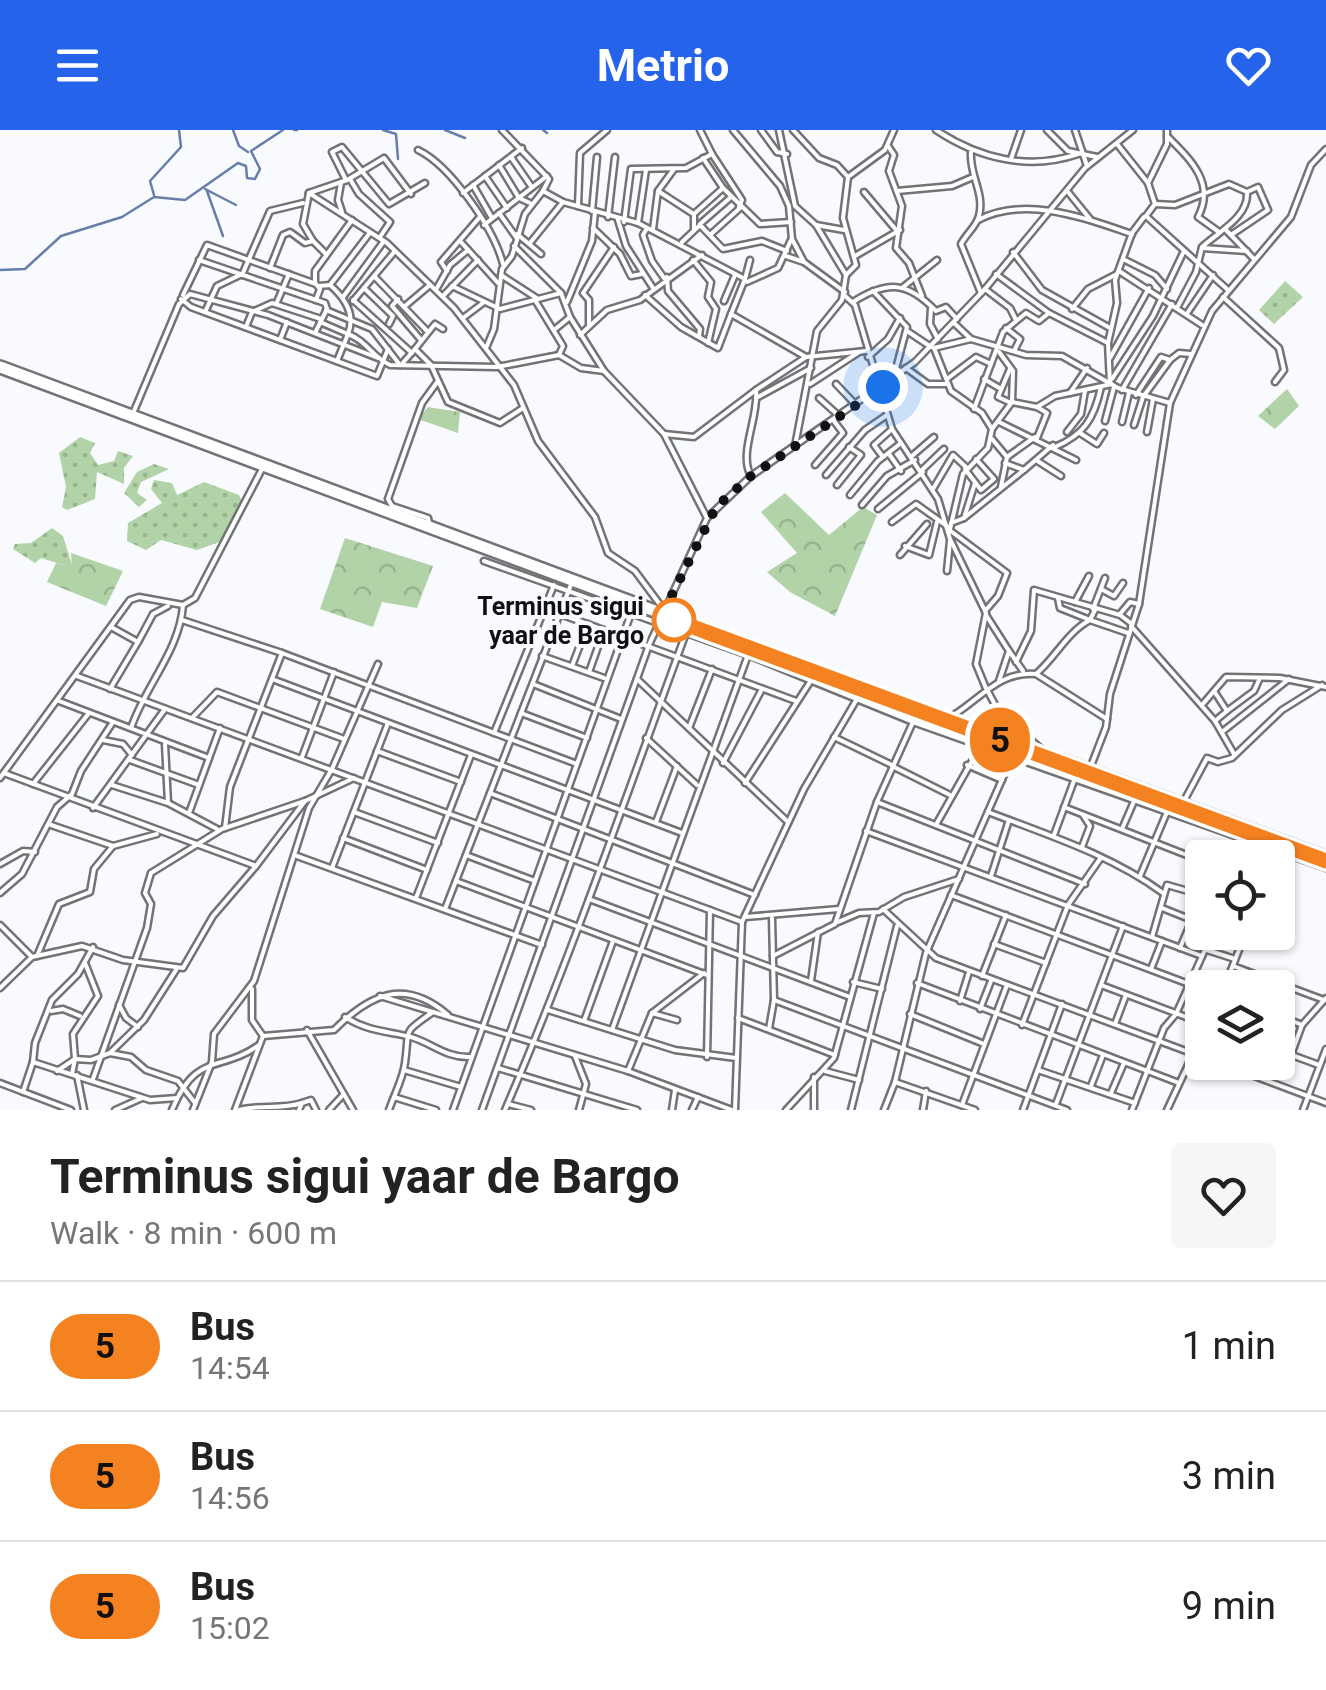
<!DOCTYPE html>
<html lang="en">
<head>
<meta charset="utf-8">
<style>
	body { margin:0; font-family:Roboto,sans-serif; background:#f6f6f6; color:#222; height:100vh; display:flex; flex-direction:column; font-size:38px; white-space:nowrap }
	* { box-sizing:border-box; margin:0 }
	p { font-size:32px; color:#767676 }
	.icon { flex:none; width:55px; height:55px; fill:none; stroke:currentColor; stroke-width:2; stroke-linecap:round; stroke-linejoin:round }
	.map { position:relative; height:980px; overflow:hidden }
	.side { display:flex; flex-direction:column; background:#fff; flex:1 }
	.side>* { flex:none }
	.badge { padding:0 20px; border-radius:32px; font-size:35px; line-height:65px }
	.fabs { position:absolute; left:1185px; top:710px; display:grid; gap:20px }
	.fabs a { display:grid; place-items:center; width:110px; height:110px; border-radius:10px; background:#fff; box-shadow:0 2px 8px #0004; font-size:50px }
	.you { position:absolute; width:50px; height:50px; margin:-25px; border:8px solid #fff; border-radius:50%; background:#1a73e8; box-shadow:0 0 0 15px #1a73e833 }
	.map>.badge { position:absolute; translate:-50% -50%; box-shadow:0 0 0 5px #fff }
	.round { display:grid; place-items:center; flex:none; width:105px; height:105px; border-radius:10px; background:#f6f6f6 }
	.head { display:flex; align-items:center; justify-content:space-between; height:170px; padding:0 50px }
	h1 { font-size:48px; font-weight:700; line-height:75px }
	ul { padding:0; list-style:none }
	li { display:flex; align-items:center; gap:30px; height:130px; padding:0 50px; border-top:2px solid #e0e0e0 }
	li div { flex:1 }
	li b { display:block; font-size:38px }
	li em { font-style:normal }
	li .badge { min-width:110px; font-weight:700; text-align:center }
	header { display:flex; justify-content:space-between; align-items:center; height:130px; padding:0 50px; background:#2563eb; color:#fff; font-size:45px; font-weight:700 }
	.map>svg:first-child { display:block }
	.grass { fill:url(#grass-dots) }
	.forest { fill:url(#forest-crowns) }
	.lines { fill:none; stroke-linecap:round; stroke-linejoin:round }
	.stream { stroke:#687eaa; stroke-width:2.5 }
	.street-casing { stroke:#717376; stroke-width:9 }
	.highway-casing { stroke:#717376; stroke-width:16 }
	.street { stroke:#fff; stroke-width:4 }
	.highway { stroke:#fff; stroke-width:11 }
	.line-casing { stroke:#fff; stroke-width:22 }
	.line { stroke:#f58220; stroke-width:15 }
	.walk { stroke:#101112; stroke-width:10; stroke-dasharray:0 18 }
	.stop-dot { fill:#fff; stroke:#f58220; stroke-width:5 }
	.labels { text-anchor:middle; stroke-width:8; stroke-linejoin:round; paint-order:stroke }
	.stop-label { font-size:25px; font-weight:bold; fill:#101112; stroke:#f8fafe; text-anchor:end }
</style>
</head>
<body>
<header><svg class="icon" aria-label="menu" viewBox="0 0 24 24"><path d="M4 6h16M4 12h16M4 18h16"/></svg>Metrio<svg class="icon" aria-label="heart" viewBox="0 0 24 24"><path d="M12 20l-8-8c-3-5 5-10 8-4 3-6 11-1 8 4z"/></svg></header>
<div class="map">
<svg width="1326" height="980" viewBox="0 0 1326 980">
	<defs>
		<pattern id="grass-dots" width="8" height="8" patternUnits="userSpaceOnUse" patternTransform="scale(2.5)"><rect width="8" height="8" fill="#b2d3a7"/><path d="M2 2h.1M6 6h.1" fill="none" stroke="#98b48f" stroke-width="1.8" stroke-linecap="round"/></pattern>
		<pattern id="forest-crowns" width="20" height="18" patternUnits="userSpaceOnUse" patternTransform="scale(2.5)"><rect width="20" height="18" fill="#b2d3a7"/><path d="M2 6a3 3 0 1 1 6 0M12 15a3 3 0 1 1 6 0" fill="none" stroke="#98b48f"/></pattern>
	</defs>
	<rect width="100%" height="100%" fill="#f8fafe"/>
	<g class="grass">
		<path d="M1285,151L1303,167L1274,194L1259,180Z"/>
		<path d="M80,307L95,313L90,323L98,335L114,331L118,321L133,326L124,338V354L97,342L95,369L67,380L62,377L66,357L59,323Z"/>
		<path d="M154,334L169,339L141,352L137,363L147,370L139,377L124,363L137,342Z"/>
		<path d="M154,350L172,353L177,365L204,352L239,365L242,371L222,411L197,420L161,410L146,420L127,411L128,393L162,373L151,359Z"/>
		<path d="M52,398L63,406L73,438L41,428L35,433L13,419L15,414L31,413Z"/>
	</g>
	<g class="forest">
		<path d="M1287,259L1299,276L1275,299L1258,286Z"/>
		<path d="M428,277L460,282L458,303L418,289Z"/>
		<path d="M785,363L829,405L863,377L877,385L835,486L790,462L767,442L797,423L761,382Z"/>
		<path d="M345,408L433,436L417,478L382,472L373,497L320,479Z"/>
		<path d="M71,423L123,441L106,476L47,452L56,433L72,437Z"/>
	</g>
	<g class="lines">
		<g class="stream">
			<path d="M233,0L239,16L248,22"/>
			<path d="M294,0H297"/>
			<path d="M383,0L396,4L398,29"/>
			<path d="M445,0L465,8"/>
			<path d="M543,0L547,3"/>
			<path d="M205,59L236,75"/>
			<path d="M207,61L223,106"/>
			<path d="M154,65L150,51L181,17L179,0"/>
			<path d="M0,140L25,139L61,106L122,87L154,67L185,70L238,33L246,36L247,48L255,49L260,39L251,21L283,0"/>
		</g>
		<g class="street-casing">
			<g id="street">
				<path d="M502,0L549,49L543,61"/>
				<path d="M733,0L780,56L789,76L792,109L804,132L845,162"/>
				<path d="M761,0L777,22L787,24"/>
				<path d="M779,0L795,76L816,95L846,145L842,170L817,201L795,316"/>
				<path d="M793,0L819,28L837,35L848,47"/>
				<path d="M936,0C978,28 1028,41 1078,24"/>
				<path d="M1047,0L1068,21L1097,27"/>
				<path d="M1075,0L1087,36"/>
				<path d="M1167,0V14L1148,53L1155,74L1146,86L1228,160"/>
				<path d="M1167,6C1190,29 1216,53 1198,87L1219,102"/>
				<path d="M1117,14L1148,53"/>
				<path d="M888,16L894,25L889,41L902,76L896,118L909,133L922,166"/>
				<path d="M418,20C451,36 494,99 503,134"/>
				<path d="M971,22C969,45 985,63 979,86C976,97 966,104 961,114L981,163"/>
				<path d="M712,24L742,70L739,77"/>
				<path d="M511,27L531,56"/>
				<path d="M1011,29L1021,0"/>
				<path d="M499,35L519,68L530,73"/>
				<path d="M485,46L507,78"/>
				<path d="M349,49L384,28L411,64"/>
				<path d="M346,50L332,22L342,17L389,74L425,53"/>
				<path d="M341,53L338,70L342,82"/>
				<path d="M473,55L492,88"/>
				<path d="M723,58L760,94L791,92"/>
				<path d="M658,61L692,83"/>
				<path d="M897,61L952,56L973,47"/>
				<path d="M864,62L897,101"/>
				<path d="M1068,62L1090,89"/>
				<path d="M309,63L387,113L454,178L514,255L538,311L595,387L608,423L635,441L664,480"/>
				<path d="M309,63L350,49L359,64L390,92L380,107"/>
				<path d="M463,63L522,18"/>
				<path d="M1155,74L1175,75L1229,54L1247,62"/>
				<path d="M578,76L580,23L607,0"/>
				<path d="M592,81L597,27"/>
				<path d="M499,83L516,107"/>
				<path d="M608,87L615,27"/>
				<path d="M618,90L626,116L653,158"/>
				<path d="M978,90C1026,65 1084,88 1132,104"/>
				<path d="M624,92L631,39L686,38L712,24L700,0"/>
				<path d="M638,93L646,40"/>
				<path d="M700,94L731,67"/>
				<path d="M484,95L547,46"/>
				<path d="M816,95L844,100"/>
				<path d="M593,98L620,124L631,146L642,144"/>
				<path d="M653,99L658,61L674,39"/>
				<path d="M1225,99L1253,128"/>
				<path d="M646,100L643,105L652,131L664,148"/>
				<path d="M694,100V84L723,58L703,28"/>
				<path d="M517,104L541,124"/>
				<path d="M710,105L740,78"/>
				<path d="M313,111L326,124"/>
				<path d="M461,112L498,153"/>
				<path d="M682,112L700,95L723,119L762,111L787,121"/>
				<path d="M530,113L563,72"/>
				<path d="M514,116L561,163L570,187L604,241L664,304L707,388"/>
				<path d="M1202,118L1247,121"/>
				<path d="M1013,122L1042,160L1110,198"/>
				<path d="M786,126L804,132"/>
				<path d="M855,126L900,100"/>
				<path d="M1123,129L1155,145L1167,159"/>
				<path d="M199,130L325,173L327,179L316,201"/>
				<path d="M693,130L711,152L708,167L716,179L708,213"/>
				<path d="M270,138L283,105L290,102L305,113L313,111L303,94L309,63"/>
				<path d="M447,141L441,132L479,88"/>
				<path d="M1119,141L1202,195"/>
				<path d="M996,144L1049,183L1106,212"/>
				<path d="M242,145L270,81L303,73"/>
				<path d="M501,145L538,169"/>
				<path d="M846,145L856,135L843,88L848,47L885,20L894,0"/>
				<path d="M374,146L428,202"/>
				<path d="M667,147L668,161L700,199L699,206"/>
				<path d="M745,149L750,130"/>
				<path d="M315,152V141L352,90"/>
				<path d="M747,152L778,138L791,110"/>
				<path d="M330,155C345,168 356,184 348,204C367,211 372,227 390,235L497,237L559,225L581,238L604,241"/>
				<path d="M319,156L330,155L369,104"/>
				<path d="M452,156L500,179L561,163"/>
				<path d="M364,158L393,186L389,194"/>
				<path d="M437,158L450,135L468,120"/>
				<path d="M902,158L937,130"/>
				<path d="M985,159L1010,178L1016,190"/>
				<path d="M873,161L907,197L893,250"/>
				<path d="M183,165L207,115L316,154L320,159L316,170"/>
				<path d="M645,165L681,197L718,218L731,184"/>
				<path d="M844,165L855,175L892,299L938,369L950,409L986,483L976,534L985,556L1000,584L1045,622"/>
				<path d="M443,166L478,130"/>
				<path d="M343,167L384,111"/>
				<path d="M1223,167L1279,218L1284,240L1275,252"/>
				<path d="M181,169L191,177L377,246L388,219"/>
				<path d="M398,169L392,176L421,210"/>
				<path d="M353,170L412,223"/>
				<path d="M535,170L563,216L559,225"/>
				<path d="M353,171L395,121"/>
				<path d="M724,171L735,145"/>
				<path d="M277,172L289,144"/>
				<path d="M567,172L592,111L595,82"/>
				<path d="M853,172C889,149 909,153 936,181L946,177L957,189"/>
				<path d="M405,176L430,155"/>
				<path d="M1178,176L1196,142L1202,117C1218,102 1249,87 1247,62L1258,57L1268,80L1231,105"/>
				<path d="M931,178L930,194L938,209"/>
				<path d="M1072,179L1088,159L1117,144"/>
				<path d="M326,180L372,199L400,235"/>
				<path d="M205,182L217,156L240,145"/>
				<path d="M1188,182L1213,145"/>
				<path d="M463,188L483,173"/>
				<path d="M320,192L348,204L337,231"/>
				<path d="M954,193L971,209"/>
				<path d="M589,194V170L583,163L614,117"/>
				<path d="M246,197L252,182L272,173L321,189"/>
				<path d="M1006,198L1020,209L1015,219"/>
				<path d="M554,200L570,187"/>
				<path d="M907,201L931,217"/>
				<path d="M580,205L607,180L640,170L702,125"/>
				<path d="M280,210L287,192"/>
				<path d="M486,218L494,199L502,139L512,126L525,84L543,61L563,72L638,93L745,149L731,184L806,227"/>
				<path d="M934,218L971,209L1026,225L1062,226L1118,258L1170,273"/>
				<path d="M934,218L951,261L982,283L992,299"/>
				<path d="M415,219L435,194L443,199"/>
				<path d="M999,222L1013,241L1012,272"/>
				<path d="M868,227L888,209L900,188"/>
				<path d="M1110,228L1149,158"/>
				<path d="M401,235L415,219L431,235L448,272L500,293L523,278"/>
				<path d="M906,238L928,254H946"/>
				<path d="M1010,239L998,267L1011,273"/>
				<path d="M947,249L976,227L991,234"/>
				<path d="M984,249L1001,259"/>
				<path d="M1112,249L1153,186L1183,123"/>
				<path d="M1110,253L1108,213L1117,173L1115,150L1132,103L1144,87"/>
				<path d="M810,254L859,222"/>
				<path d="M836,254L856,275"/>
				<path d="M1122,260L1172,174"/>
				<path d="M1070,263L1087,238"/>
				<path d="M1136,265L1161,227L1170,230L1179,223L1191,224"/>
				<path d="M758,267L811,238"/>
				<path d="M819,268L838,285"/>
				<path d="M1037,277L1047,283L1037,308"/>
				<path d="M974,279L1003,202L1026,183L1039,191L1049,183"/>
				<path d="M134,281L179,174L190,164L268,185L378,228"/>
				<path d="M1105,291L1114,257"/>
				<path d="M999,292L1076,330"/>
				<path d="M1122,292L1129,263"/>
				<path d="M1134,295L1143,267L1170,230"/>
				<path d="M1067,302L1081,284L1085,261"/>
				<path d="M1147,302L1153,269"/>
				<path d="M1080,303L1097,314L1104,303"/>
				<path d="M664,304L694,307L756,260"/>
				<path d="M992,309L1007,327L1001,357"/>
				<path d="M1055,317C1083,305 1094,290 1101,257"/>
				<path d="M889,324L901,341"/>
				<path d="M912,326L934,307"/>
				<path d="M883,327L874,315L892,299"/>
				<path d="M1007,327L1035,307"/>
				<path d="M1036,330L1061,346"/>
				<path d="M1005,333L1024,340L1053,315"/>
				<path d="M815,335L843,303L834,291"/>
				<path d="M965,339L981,360L994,349L976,329"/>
				<path d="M922,340L944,319"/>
				<path d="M826,345L865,300L887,285"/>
				<path d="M751,346C738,323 759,288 756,260L806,227L866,221"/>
				<path d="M837,355L861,325L849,317"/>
				<path d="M933,359L953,325L967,338"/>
				<path d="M850,365L878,331L901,313"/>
				<path d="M862,375L887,346L915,330"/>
				<path d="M878,379L923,342"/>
				<path d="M964,388L1024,340"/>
				<path d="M892,392L916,374L947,396"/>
				<path d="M429,393L428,388L392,376L388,369L422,273L438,251"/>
				<path d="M951,393L964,388L975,353"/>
				<path d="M948,399L1007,443L998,466L985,481"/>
				<path d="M950,399L963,344L988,318L992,299L1012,272L1037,277L1055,266L1112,254"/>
				<path d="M905,416L929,425L937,392"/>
				<path d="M900,425L927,394"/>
				<path d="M484,431L748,525L913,592L1326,738"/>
				<path d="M947,441L950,411"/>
				<path d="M1101,459L1114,466L1123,453"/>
				<path d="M1058,468L1060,478L1090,490L1095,480"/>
				<path d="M1075,472L1089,446"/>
				<path d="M544,478L796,571"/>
				<path d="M1093,479L1105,448"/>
				<path d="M1120,484L1130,472L1139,474"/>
				<path d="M986,485L1009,521L999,551"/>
				<path d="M182,490L282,523L577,634"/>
				<path d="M1131,496L1215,591L1234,624"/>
				<path d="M111,497L138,512L153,484L168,476"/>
				<path d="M1009,521L1023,541"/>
				<path d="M542,526L604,548"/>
				<path d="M1016,532L1031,501L1034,460L1120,485L1132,494"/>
				<path d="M572,536L588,494"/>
				<path d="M589,542L604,500"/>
				<path d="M1036,544C1056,527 1067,502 1090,490L1128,503"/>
				<path d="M77,546L742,792"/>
				<path d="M272,549L682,703"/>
				<path d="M637,549L788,692"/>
				<path d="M533,554L621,589"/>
				<path d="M110,559L138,512"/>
				<path d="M1214,561L1227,581L1215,591"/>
				<path d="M59,571L209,628"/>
				<path d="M1202,575L1226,547L1280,548L1326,557"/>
				<path d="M1227,581L1254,561L1259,550"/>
				<path d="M521,583L587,608"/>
				<path d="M952,586C981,569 998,541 1036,544L1107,589"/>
				<path d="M192,588L217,562L344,609"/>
				<path d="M131,598C145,556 180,520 183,475"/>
				<path d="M689,598L712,539"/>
				<path d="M1222,602L1289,549"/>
				<path d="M494,603L554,455"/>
				<path d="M834,607L892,635"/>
				<path d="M646,608L697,655"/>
				<path d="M103,610L123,614L132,625"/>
				<path d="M165,614L168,673"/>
				<path d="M377,621L461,652"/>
				<path d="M302,627L334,542"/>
				<path d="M1063,627L1326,724"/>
				<path d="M130,630L199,655"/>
				<path d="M723,633L762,559"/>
				<path d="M967,635L1002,650"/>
				<path d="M892,636L950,665"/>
				<path d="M1091,636L1106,597L1110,564L1139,474L1170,273L1212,181L1291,87L1311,35L1326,19"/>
				<path d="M4,643L256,736L305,671"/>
				<path d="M0,648L130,470L139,467L183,475L195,468L262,339"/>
				<path d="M745,653L810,552"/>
				<path d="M33,654L89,583"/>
				<path d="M112,655L168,673L217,699"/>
				<path d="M490,663L755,765"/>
				<path d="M1184,671L1207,628L1218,632L1232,628L1282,580L1322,555"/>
				<path d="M877,672L1085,754"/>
				<path d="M1064,677L1202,731"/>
				<path d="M93,678L165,579"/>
				<path d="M354,682L438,713"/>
				<path d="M988,682C1048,705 1111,725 1163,763"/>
				<path d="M189,683L220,598"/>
				<path d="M656,692L677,636"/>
				<path d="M937,693L981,615"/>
				<path d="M51,695L113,716"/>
				<path d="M225,698L230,657L282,523"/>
				<path d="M1122,699L1135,669"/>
				<path d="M866,701L1202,826"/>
				<path d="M1054,705L1075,648"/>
				<path d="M343,708L427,740"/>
				<path d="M1082,717L1090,696L1083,685"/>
				<path d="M466,725L535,751"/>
				<path d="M297,726L542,815"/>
				<path d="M0,734L23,721L35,722"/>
				<path d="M332,738L388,593"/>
				<path d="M991,746L1009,690"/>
				<path d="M1140,746L1167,682"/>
				<path d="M456,751L707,845"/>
				<path d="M0,763L22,744L57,677L72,664L81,641L113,592"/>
				<path d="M951,765L1189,854"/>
				<path d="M416,768L471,625"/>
				<path d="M589,769L850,867"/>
				<path d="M1162,778L1202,794"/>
				<path d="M445,779L572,452"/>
				<path d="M883,779L936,828L1202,927"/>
				<path d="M745,787L839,779"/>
				<path d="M838,792L859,783L879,782L904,767L959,749"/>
				<path d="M0,795L32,827"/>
				<path d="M1225,802L1243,810"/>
				<path d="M1152,807L1167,755L1202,765"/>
				<path d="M994,814L1046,833"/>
				<path d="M1180,818L1192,790"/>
				<path d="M1207,820L1235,829"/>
				<path d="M37,826L59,774L90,762L94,739L113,716L157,704"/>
				<path d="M773,826L835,794L877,672L913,592"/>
				<path d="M1233,836L1324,870"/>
				<path d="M1151,839L1162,811"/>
				<path d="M982,846L1006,785"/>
				<path d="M811,851L818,802"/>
				<path d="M853,852L882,859"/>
				<path d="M917,853L1179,953"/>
				<path d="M1101,855L1202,893"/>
				<path d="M0,858L32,827L82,816L123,830L183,838L213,786L256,736"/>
				<path d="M1224,858L1246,802"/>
				<path d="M1259,858L1263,848"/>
				<path d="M380,866L628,941L732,980"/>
				<path d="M774,870L1067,980"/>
				<path d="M960,871L969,842"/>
				<path d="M119,875L126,888L138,897"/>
				<path d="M980,879L991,851"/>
				<path d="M548,880L675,920L736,928"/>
				<path d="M51,881L63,879L80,886"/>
				<path d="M652,883L677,890"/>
				<path d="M910,884L984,914"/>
				<path d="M1278,885L1302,895"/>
				<path d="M345,887C367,901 386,901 411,907C432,913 446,928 470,927"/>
				<path d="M738,888L835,925"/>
				<path d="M584,891L613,811"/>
				<path d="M1115,894L1126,865"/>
				<path d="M1022,895L1068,775L1100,729"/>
				<path d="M769,899L774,870L772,788"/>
				<path d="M307,900L353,980"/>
				<path d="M612,900L748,525"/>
				<path d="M263,906L334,900C369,865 404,847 448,885"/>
				<path d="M1278,920L1319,935"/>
				<path d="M111,922L144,890L176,840"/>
				<path d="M1291,925L1302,895L1326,868"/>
				<path d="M575,926L586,954L579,980"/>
				<path d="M707,927L710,780"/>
				<path d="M33,932L35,913L52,870L78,844L93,817"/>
				<path d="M1217,932L1326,973"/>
				<path d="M498,938L637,980"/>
				<path d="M404,940L461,957"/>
				<path d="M1038,940L1135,973"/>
				<path d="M57,941L75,929L73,904L98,866L85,833"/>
				<path d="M628,941L652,883L704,843"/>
				<path d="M825,941L859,950"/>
				<path d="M72,944L75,929L91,930L110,923L131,927L146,940L178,951L195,973"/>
				<path d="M77,945L84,980"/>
				<path d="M93,949L147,798L151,774L145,763L151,743L222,699L305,671L354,648"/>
				<path d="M895,952L975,980"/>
				<path d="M0,953L71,980"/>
				<path d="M1091,956L1103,925"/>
				<path d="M23,962L33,932L150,970L177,968"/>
				<path d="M1111,963L1124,933"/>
				<path d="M394,967L436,980"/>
				<path d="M508,974L531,980"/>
				<path d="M1056,974L1123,796"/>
				<path d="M962,975L1007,855"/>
				<path d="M115,980L142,968"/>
				<path d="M172,980C196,921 220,943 259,915"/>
				<path d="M193,980L212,932L214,904L254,851L309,678L332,639L378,534"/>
				<path d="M235,980L263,906L252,890V859"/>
				<path d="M239,980C261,974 280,980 302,973"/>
				<path d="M299,980L302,973L311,970L316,980"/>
				<path d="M329,980L342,966"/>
				<path d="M389,980C394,965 403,949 405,933C410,898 401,904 433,882"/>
				<path d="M453,980L634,475"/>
				<path d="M482,980L649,515L707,388L751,346L915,232L985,159L1085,38L1133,0"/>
				<path d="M505,980C572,825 627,663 686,503"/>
				<path d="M672,980L675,960"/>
				<path d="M692,980L698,967"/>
				<path d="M735,980L742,792L804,659L857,569"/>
				<path d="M786,980L834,928L874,783"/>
				<path d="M814,980V947"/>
				<path d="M851,980L897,796"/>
				<path d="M884,980L895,952L926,823L1015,620"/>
				<path d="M923,980L926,961"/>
				<path d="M1023,980L1062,874"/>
				<path d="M1132,980L1164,898L1176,884L1213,802"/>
				<path d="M1167,980L1202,905"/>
				<path d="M1303,980L1326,919"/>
			</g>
		</g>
		<g class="highway-casing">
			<path id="highway" d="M0,237L1326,731"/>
		</g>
		<use href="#street" class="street"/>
		<use href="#highway" class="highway"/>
	</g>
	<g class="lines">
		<g class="line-casing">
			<path id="line" d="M674,490L1326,731"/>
		</g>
		<use href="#line" class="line"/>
		<path class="walk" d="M674,490L662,485L716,377L751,346L883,257"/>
	</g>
	<circle class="stop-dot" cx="674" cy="490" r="20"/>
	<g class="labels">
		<g class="stop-label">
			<text x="644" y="485">Terminus sigui<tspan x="644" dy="29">yaar de Bargo</tspan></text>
		</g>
	</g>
</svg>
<div class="fabs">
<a><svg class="icon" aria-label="locate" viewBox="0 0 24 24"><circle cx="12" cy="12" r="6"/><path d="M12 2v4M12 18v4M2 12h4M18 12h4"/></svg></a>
<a><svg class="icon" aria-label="layers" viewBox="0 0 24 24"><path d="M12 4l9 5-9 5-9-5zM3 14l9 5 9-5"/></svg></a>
</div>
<div class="you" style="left:883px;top:257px"></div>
<b class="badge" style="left:1000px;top:610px;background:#f58220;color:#111">5</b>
</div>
<section class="side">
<div class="head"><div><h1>Terminus sigui yaar de Bargo</h1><p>Walk · 8 min · 600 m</p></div><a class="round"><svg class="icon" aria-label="heart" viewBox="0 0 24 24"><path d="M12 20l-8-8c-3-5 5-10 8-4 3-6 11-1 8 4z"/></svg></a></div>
<ul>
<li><span class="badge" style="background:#f58220;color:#111">5</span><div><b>Bus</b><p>14:54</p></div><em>1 min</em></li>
<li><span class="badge" style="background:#f58220;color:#111">5</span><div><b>Bus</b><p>14:56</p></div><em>3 min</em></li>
<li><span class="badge" style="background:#f58220;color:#111">5</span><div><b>Bus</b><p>15:02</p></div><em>9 min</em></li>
</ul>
</section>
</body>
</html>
